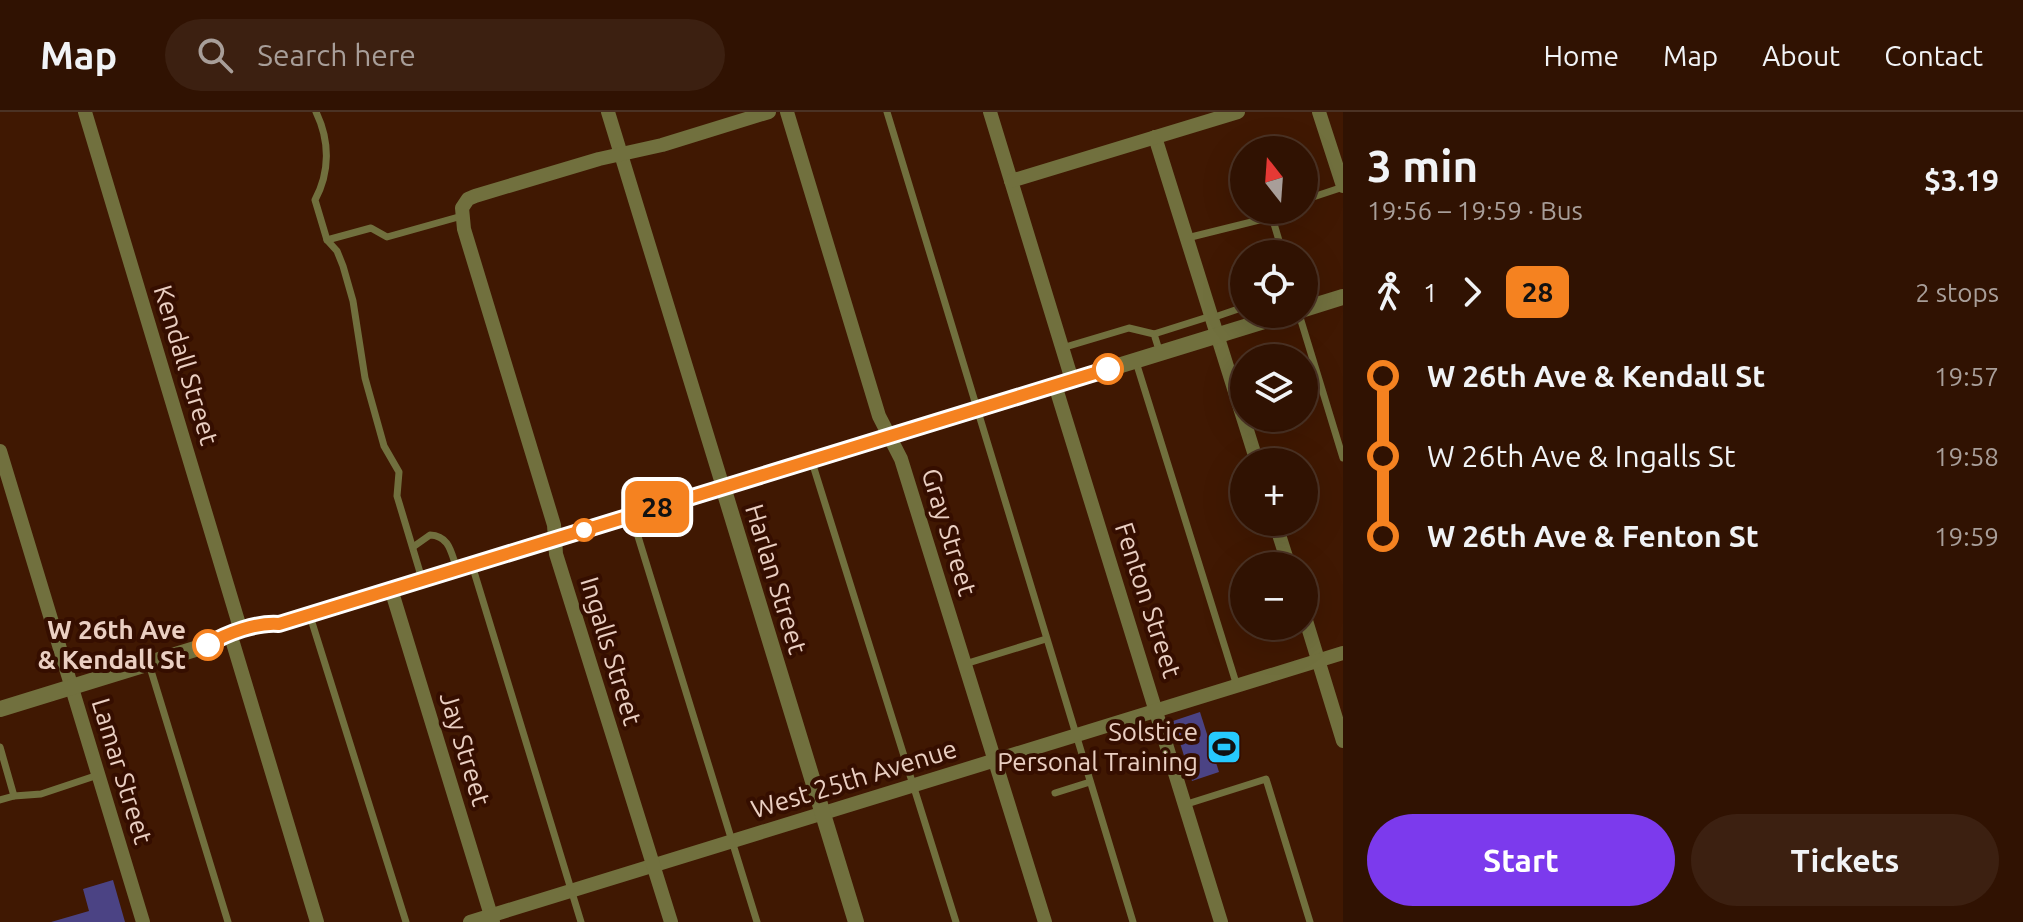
<!DOCTYPE html>
<html lang="en">
<head>
<meta charset="utf-8">
<style>
	body { margin:0; font-family:Ubuntu,sans-serif; background:#3c2011; color:#f1f3f6; height:100vh; display:flex; flex-direction:column; font-size:30px; white-space:nowrap }
	* { box-sizing:border-box; margin:0 }
	p { font-size:26px; color:#a89e99 }
	.icon { flex:none; width:44px; height:44px; fill:none; stroke:currentColor; stroke-width:2; stroke-linecap:round; stroke-linejoin:round }
	.map { position:relative; flex:1; overflow:hidden }
	.sheet { display:flex; flex-direction:column; background:#301202; width:680px }
	.sheet>* { flex:none }
	.badge { padding:0 16px; border-radius:12px; font-size:28px; line-height:52px }
	.needle { width:52px; rotate:343deg }
	.buttons { position:absolute; left:1230px; top:24px; display:grid; gap:16px }
	.buttons a { display:grid; place-items:center; width:88px; height:88px; border-radius:50%; background:#301202; box-shadow:0 8px 32px #0002,0 0 0 2px #4b3224; font-size:40px }
	.map>.badge { position:absolute; translate:-50% -50%; box-shadow:0 0 0 4px #fff }
	.legs { display:flex; align-items:center; gap:12px; height:88px; padding:0 24px; font-size:26px }
	.legs p { margin-inline-start:auto }
	.head { display:flex; align-items:center; justify-content:space-between; height:136px; padding:0 24px }
	h1 { font-size:44px; font-weight:700; line-height:60px }
	.button { display:flex; gap:16px; margin-top:auto; padding:16px 24px }
	.button a { flex:1; height:92px; border-radius:48px; background:#7c3aed; color:#fff; font-size:32px; font-weight:700; line-height:92px; text-align:center }
	.button a+a { background:#3c2011; color:#f1f3f6 }
	ul { padding:0 24px; list-style:none }
	li { display:flex; align-items:center; gap:28px; height:80px; font-size:30px }
	li i { display:grid; place-items:center; width:12px; height:100%; margin:0 10px; background:currentColor }
	li i::after { content:''; width:20px; height:20px; margin:-10px; border:6px solid; border-radius:50%; background:#301202 }
	li p { margin-inline-start:auto }
	li:first-child i { background:linear-gradient(#0000 50%,currentColor 0) }
	li:last-child i { background:linear-gradient(currentColor 50%,#0000 0) }
	header { display:flex; align-items:center; gap:48px; box-sizing:border-box; height:112px; padding:0 40px; background:#301202; border-bottom:2px solid #4b3224 }
	header strong { font-size:38px }
	nav { display:flex; gap:44px; margin-inline-start:auto; font-size:28px }
	.search { width:560px; height:72px; background:#3c2011; display:flex; align-items:center; gap:20px; box-sizing:border-box; padding:0 28px; border-radius:44px; color:#a89e99; font-size:30px }
	main { display:flex; flex:1; min-height:0 }
	.map>svg:first-child { display:block }
	.green { fill:#4b4384 }
	.lines { fill:none; stroke-linecap:round; stroke-linejoin:round }
	.service { stroke:#71703e; stroke-width:7 }
	.minor { stroke:#71703e; stroke-width:14 }
	.tertiary { stroke:#71703e; stroke-width:16 }
	.line-1-casing { stroke:#fff; stroke-width:18 }
	.line-1 { stroke:#f58220; stroke-width:12 }
	.stop-1-dot { fill:#fff; stroke:#f58220; stroke-width:4 }
	.labels { text-anchor:middle; stroke-width:8; stroke-linejoin:round; paint-order:stroke }
	.street-label { font-size:26px; fill:#eacfc2; stroke:#350e00 }
	.stop-label { font-size:26px; font-weight:bold; fill:#eacfc2; stroke:#350e00; text-anchor:end }
	.poi-label { font-size:26px; fill:#eacfc2; stroke:#350e00; text-anchor:end }
</style>
</head>
<body>
<header>
<strong>Map</strong>
<div class="search"><svg class="icon" aria-label="search" viewBox="0 0 24 24"><circle cx="10" cy="10" r="6"/><path d="M15 15l6 6"/></svg>Search here</div>
<nav><a>Home</a><a>Map</a><a>About</a><a>Contact</a></nav>
</header>
<main>
<div class="map">
<svg width="1343" height="810" viewBox="0 0 1343 810">
	<rect width="100%" height="100%" fill="#401802"/>
	<g class="green">
		<path d="M1200,600L1219,660L1192,669L1173,609Z"/>
		<path d="M113,768L125,810H51L89,799L83,777Z"/>
	</g>
	<g class="lines">
		<g class="service">
			<path d="M316,0C330,29 330,60 315,88L327,128L337,139L343,154L353,189L365,266L384,334L399,360L397,384L422,467"/>
			<path d="M887,0L1133,810"/>
			<path d="M1304,88L1343,75"/>
			<path d="M1272,105L1283,142"/>
			<path d="M1187,126L1272,105L1280,98"/>
			<path d="M327,128L371,116L387,125L462,104"/>
			<path d="M1299,202L1343,346"/>
			<path d="M1212,206L1244,195"/>
			<path d="M1154,222L1211,204"/>
			<path d="M1062,236L1129,216L1154,222L1160,241"/>
			<path d="M1136,250L1237,574"/>
			<path d="M812,350L956,810"/>
			<path d="M632,405L757,810"/>
			<path d="M413,435L430,423C450,424 451,441 457,457"/>
			<path d="M472,453L581,810"/>
			<path d="M310,504L406,810"/>
			<path d="M149,552L228,810"/>
			<path d="M965,552L1046,527"/>
			<path d="M0,635L14,684L0,688"/>
			<path d="M907,649L933,641"/>
			<path d="M1055,681L1090,670"/>
			<path d="M14,684L41,682L98,663"/>
			<path d="M1187,692L1266,667L1310,810"/>
		</g>
		<g class="minor">
			<path d="M85,0L241,519"/>
			<path d="M608,0L723,375"/>
			<path d="M787,0L879,304L901,347L1045,810"/>
			<path d="M990,0L1072,268"/>
			<path d="M1319,0L1343,74"/>
			<path d="M1155,25L1257,350"/>
			<path d="M1011,69L1238,0"/>
			<path d="M1055,273L1221,810"/>
			<path d="M0,339L143,810"/>
			<path d="M1275,410L1289,454"/>
			<path d="M391,477L493,810"/>
			<path d="M1304,502L1343,629"/>
			<path d="M233,531L317,810"/>
			<path d="M470,810L1343,541"/>
			<path d="M671,810L556,442L554,413L464,117L462,96L468,87L475,84L599,47L662,33L769,0"/>
		</g>
		<g class="tertiary">
			<path d="M1304,197L1343,185"/>
			<path d="M723,375L856,810"/>
			<path d="M0,597L208,533C226,521 258,510 279,512L1287,202"/>
		</g>
	</g>
	<g class="lines">
		<g class="line-1-casing">
			<path id="line-1" d="M208,533C226,521 258,510 279,512L1108,257"/>
		</g>
		<use href="#line-1" class="line-1"/>
	</g>
	<defs>
		<g id="stadium-square" transform="scale(1.8)"><rect x="-9" y="-9" width="18" height="18" rx="4" fill="#26c9fe" stroke="#350e00"/><path d="M0-5a6.5 5 0 1 0 0 10a6.5 5 0 1 0 0-10ZM-3.5-1.8h7v3.6h-7Z" fill="#111"/></g>
	</defs>
	<g fill-rule="evenodd">
		<use href="#stadium-square" x="1224" y="635"/>
	</g>
	<g class="stop-1-dot">
		<circle cx="1108" cy="257" r="14"/>
		<circle cx="584" cy="418" r="10"/>
		<circle cx="208" cy="533" r="14"/>
	</g>
	<g class="labels">
		<g class="street-label">
			<text transform="translate(186 253) rotate(73)" y="9">Kendall Street</text>
			<text transform="translate(949 420) rotate(73)" y="9">Gray Street</text>
			<text transform="translate(776 467) rotate(73)" y="9">Harlan Street</text>
			<text transform="translate(1148 488) rotate(72)" y="9">Fenton Street</text>
			<text transform="translate(611 539) rotate(73)" y="9">Ingalls Street</text>
			<text transform="translate(465 637) rotate(73)" y="9">Jay Street</text>
			<text transform="translate(122 659) rotate(73)" y="9">Lamar Street</text>
			<text transform="translate(854 667) rotate(-17)" y="9">West 25th Avenue</text>
		</g>
		<g class="stop-label">
			<text x="186" y="527">W 26th Ave<tspan x="186" dy="30">&amp; Kendall St</tspan></text>
		</g>
		<g class="poi-label">
			<text x="1198" y="629">Solstice<tspan x="1198" dy="30">Personal Training</tspan></text>
		</g>
	</g>
</svg>
<div class="buttons">
<a><svg class="needle" viewBox="-14 -14 28 28"><path d="M0-13l5 13h-10z" fill="#e53935"/><path d="M0 13l5-13h-10z" fill="#a89e99"/></svg></a>
<a><svg class="icon" aria-label="locate" viewBox="0 0 24 24"><circle cx="12" cy="12" r="6"/><path d="M12 2v4M12 18v4M2 12h4M18 12h4"/></svg></a>
<a><svg class="icon" aria-label="layers" viewBox="0 0 24 24"><path d="M12 4l9 5-9 5-9-5zM3 14l9 5 9-5"/></svg></a>
<a>+</a>
<a>−</a>
</div>
<b class="badge" style="left:657px;top:395px;background:#f58220;color:#111">28</b>
</div>
<section class="sheet">
<div class="head"><div><h1>3 min</h1><p>19:56 – 19:59 · Bus</p></div><b>$3.19</b></div>
<div class="legs"><svg class="icon" aria-label="walk" viewBox="0 0 24 24"><circle cx="13" cy="4" r="2"/><path d="M13 8l-2 6 4 7M11 14l-3 7M7 12l3-4h3l4 4"/></svg>1<svg class="icon" aria-label="forward" viewBox="0 0 24 24"><path d="M9 5l7 7-7 7"/></svg><b class="badge" style="background:#f58220;color:#111">28</b><p>2 stops</p></div>
<ul>
<li><i style="color:#f58220"></i><b>W 26th Ave &amp; Kendall St</b><p>19:57</p></li>
<li><i style="color:#f58220"></i><span>W 26th Ave &amp; Ingalls St</span><p>19:58</p></li>
<li><i style="color:#f58220"></i><b>W 26th Ave &amp; Fenton St</b><p>19:59</p></li>
</ul>
<div class="button"><a>Start</a><a>Tickets</a></div>
</section>
</main>
</body>
</html>
